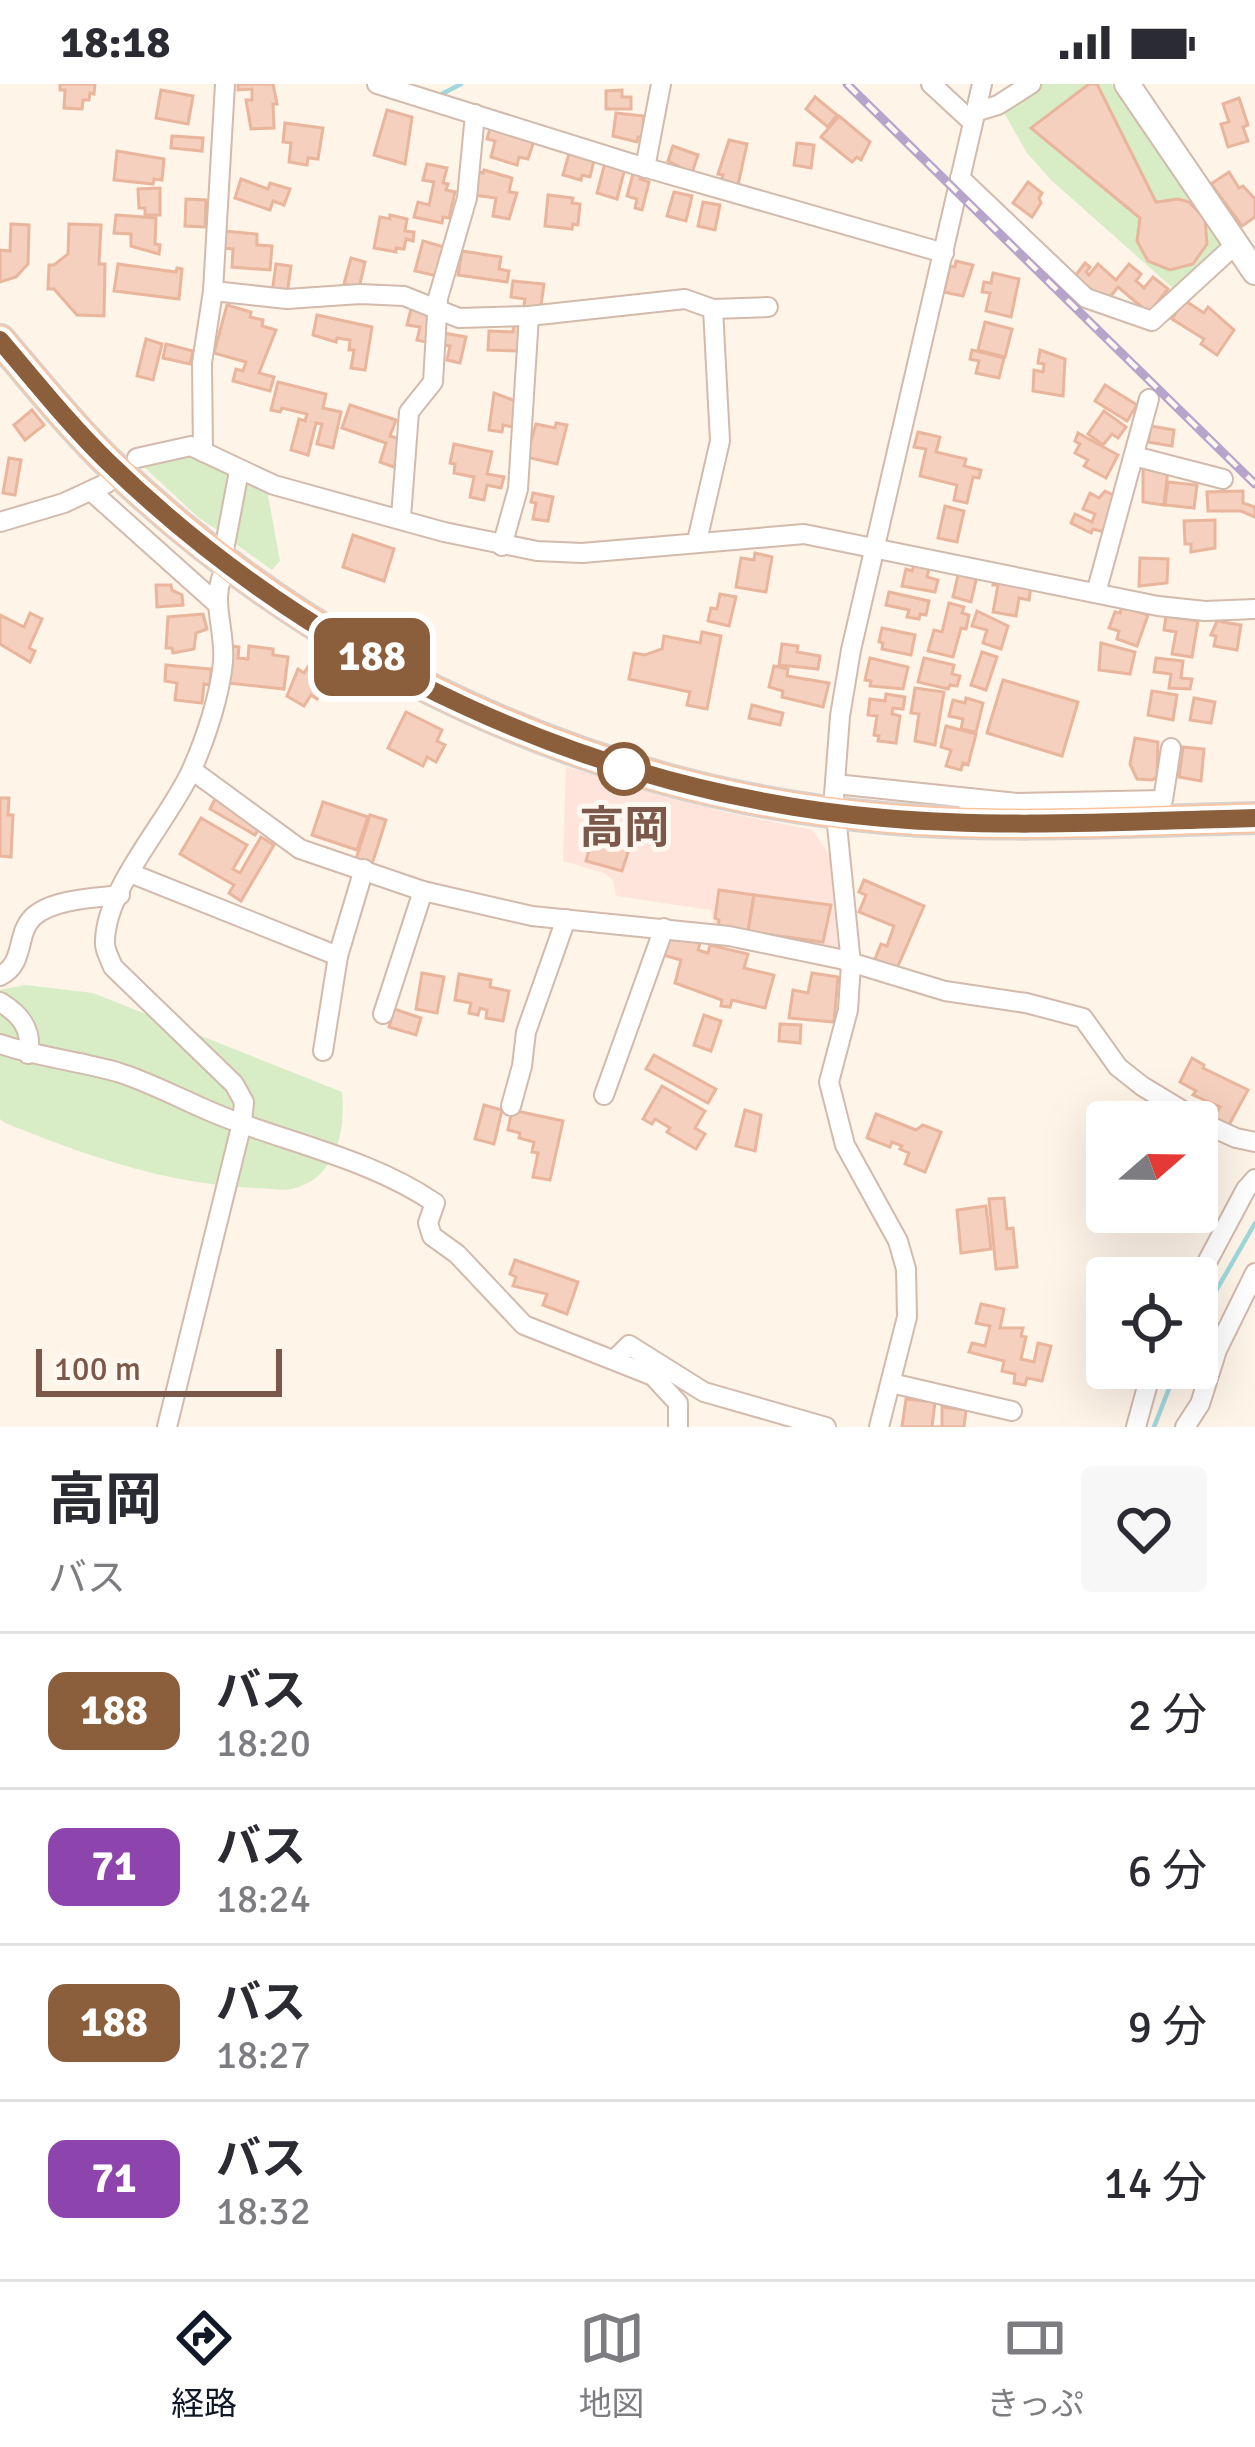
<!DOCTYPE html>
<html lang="ja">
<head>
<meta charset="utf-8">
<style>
	body { margin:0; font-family:Signika,"Noto Sans JP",sans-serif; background:#f7f7f7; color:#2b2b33; height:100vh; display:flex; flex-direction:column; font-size:45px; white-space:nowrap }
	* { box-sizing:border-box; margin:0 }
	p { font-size:39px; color:#7c7c81 }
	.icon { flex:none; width:66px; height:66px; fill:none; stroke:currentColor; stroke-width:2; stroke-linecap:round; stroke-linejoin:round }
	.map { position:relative; height:1343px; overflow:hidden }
	.sheet { display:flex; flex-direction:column; background:#fff; flex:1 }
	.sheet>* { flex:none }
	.badge { padding:0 24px; border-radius:18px; font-size:42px; line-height:78px }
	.needle { width:78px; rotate:70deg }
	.fabs { position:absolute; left:1086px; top:1017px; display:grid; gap:24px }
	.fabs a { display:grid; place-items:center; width:132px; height:132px; border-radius:12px; background:#fff; box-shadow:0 12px 48px #0002; font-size:60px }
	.scale { position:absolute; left:36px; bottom:30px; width:246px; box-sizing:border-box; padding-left:12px; border:6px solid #7b5849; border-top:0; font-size:33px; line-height:42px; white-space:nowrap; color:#7b5849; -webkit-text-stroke:9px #fff8f0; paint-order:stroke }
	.map>.badge { position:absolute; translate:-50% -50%; box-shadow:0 0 0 6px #fff }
	.round { display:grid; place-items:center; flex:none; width:126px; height:126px; border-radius:12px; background:#f7f7f7 }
	.headline { display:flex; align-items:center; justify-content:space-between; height:204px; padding:0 48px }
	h1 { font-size:57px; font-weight:700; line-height:90px }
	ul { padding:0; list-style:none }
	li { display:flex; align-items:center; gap:36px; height:156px; padding:0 48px; border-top:3px solid #e1e1e2 }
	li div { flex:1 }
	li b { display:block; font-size:45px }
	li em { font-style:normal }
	li .badge { min-width:132px; font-weight:700; text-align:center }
	.status { display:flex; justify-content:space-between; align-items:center; height:84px; padding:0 60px; background:#fff; direction:ltr }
	.status svg { height:33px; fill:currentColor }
	.tabs { display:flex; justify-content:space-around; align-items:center; height:168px; border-top:3px solid #e1e1e2; background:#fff; font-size:33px; color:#7c7c81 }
	.tabs a { display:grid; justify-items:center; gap:6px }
	.tabs .selected { color:#111827 }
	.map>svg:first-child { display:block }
	.commercial { fill:#ffe4db }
	.green { fill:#d8edc5 }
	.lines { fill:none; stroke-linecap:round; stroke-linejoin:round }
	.stream { stroke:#a0d7dc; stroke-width:4.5 }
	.building { fill:#f5d0be; stroke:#e9b59d; stroke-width:3 }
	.minor-casing { stroke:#d2baac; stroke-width:22 }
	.tertiary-casing { stroke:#d2baac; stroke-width:28 }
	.trunk-casing { stroke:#dad0cc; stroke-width:34 }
	.minor { stroke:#fff; stroke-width:18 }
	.tertiary { stroke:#fff; stroke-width:24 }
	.trunk { stroke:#fec29c; stroke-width:30 }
	.rail-casing { stroke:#b6a4ca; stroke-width:9 }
	.rail { stroke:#fff8f0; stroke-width:4.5; stroke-dasharray:14; stroke-linecap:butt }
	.line-casing { stroke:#fff; stroke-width:27 }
	.line { stroke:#8b5e3c; stroke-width:18 }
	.stop-dot { fill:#fff; stroke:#8b5e3c; stroke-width:6 }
	.labels { text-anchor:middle; stroke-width:10; stroke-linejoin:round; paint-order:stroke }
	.stop-label { font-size:45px; font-weight:bold; fill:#7b5849; stroke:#fff8f0 }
</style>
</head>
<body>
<div class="status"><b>18:18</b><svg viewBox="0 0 49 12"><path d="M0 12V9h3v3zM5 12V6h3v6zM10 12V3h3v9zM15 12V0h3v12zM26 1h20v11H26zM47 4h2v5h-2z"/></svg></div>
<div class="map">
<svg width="1255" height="1343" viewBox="0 0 1255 1343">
	<rect width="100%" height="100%" fill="#fef4e8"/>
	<path class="commercial" d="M566,683L724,728L812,746L831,773L838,866L715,846L711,826L616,812L613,796L604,789L563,777Z"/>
	<g class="green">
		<path d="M1040,0H1111L1139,34L1222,160L1175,206L1051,96L1027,69L1003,27Z"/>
		<path d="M187,371L231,390L219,447L199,434L143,382Z"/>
		<path d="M246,399L267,406L280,477L272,486L233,458Z"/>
		<path d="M25,901L93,909L342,1008C346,1045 337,1095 292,1105C281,1107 266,1104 255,1104C166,1100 87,1072 5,1039L0,1035V906Z"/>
	</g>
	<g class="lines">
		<g class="stream">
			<path d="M440,11L461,0"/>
			<path d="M1197,1240L1255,1139"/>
			<path d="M1154,1343L1177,1284"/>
		</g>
	</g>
	<g class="building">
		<path d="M60,0H95L94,10L90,9L89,16H83L82,25L64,24L65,6H60Z"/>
		<path d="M238,0H273L277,20H273L274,44L251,45L246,16H252V5L238,6Z"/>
		<path d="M1089,0H1097L1156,118L1178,115L1189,118L1205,135L1207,160L1193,180L1170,186L1148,177L1137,157L1140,134L1031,44Z"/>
		<path d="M161,6L193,12L188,40L156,34Z"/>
		<path d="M622,6V13H631V25H606V7Z"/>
		<path d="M815,13L837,31L828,43L806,25Z"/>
		<path d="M1239,14L1248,41L1243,43L1248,57L1228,63L1221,40L1229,38L1223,20Z"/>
		<path d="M387,26L412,33L405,80L374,71Z"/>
		<path d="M616,29L644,32L642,53H638L637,58L613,52Z"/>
		<path d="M839,32L870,58L861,76L857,73L852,78L821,53Z"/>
		<path d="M285,39L323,44L318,75L308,74L307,81L289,78L291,59L283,58Z"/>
		<path d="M491,41L534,57L528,75L519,73L517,81L491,73L495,57L487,55Z"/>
		<path d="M172,52L203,54L202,67L171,64Z"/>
		<path d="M729,56L747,60L738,101L721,97L723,91L718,90Z"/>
		<path d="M797,59L814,61L811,84L794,81Z"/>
		<path d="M673,62L698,71L692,89L668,77Z"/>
		<path d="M570,66L595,72L590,93L582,91L581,96L563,91Z"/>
		<path d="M117,67L164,75L162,96L154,95L153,100L114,96Z"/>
		<path d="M605,79L625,84L617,115L597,109Z"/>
		<path d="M427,80L447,84L443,99L448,100L446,106L455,108L449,134L443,133L442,139L414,133L418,118L429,121L434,98L423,96Z"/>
		<path d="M484,86L512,94L509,108L517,109L509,135L493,132L496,114L473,111L478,88L483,89Z"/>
		<path d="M634,86L642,88L640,95L649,98L642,126L635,124L637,115L627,112Z"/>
		<path d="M1229,88L1239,104L1243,102L1255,115V133L1242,142L1211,100Z"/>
		<path d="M241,95L268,105L270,99L290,105L284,121L273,117L270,126L235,114Z"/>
		<path d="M1028,98L1042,109L1039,114L1041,119L1032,133L1013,119Z"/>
		<path d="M160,104V131H145V124H139L138,105Z"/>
		<path d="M674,108L692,112L686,137L667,132Z"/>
		<path d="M548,111L573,114L572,119L580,120L578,141L573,140L572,145L545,142Z"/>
		<path d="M186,115L206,116L205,143L185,142Z"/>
		<path d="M703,118L720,121L715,146L698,142Z"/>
		<path d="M116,131L156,134L155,160L160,161L159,170L131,162V150L114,149Z"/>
		<path d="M390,131L407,135L405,147L414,148L413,157L406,155L404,165L396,164V168L374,164L380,133L390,135Z"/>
		<path d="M11,140L29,141L28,180L16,193L0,198V166L10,167Z"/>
		<path d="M69,140L101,141L99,180H105L104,232L77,231L54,205H48L49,181H54L68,170Z"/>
		<path d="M224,147L257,150V161L272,162L270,186L232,183L233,165L223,164Z"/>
		<path d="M423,157L444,163L437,192L415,187Z"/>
		<path d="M462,167L501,173L499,185L509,187L507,198L458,191Z"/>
		<path d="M351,174L365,178L359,204L344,200Z"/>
		<path d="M956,177L973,181L963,212L944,208L950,182L955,183Z"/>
		<path d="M1085,179L1090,183L1086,188L1089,191L1098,180L1116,196L1129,180L1141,190L1136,197L1144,204L1153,193L1168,205L1149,229L1118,203L1106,218L1075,192Z"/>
		<path d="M118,180L176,188L177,184L182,185L179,215L114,207Z"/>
		<path d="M276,180L291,182L287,211L272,209Z"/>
		<path d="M993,189L1019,195L1011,233L986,227L990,209L982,208L984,198L991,199Z"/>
		<path d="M513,197L544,200L540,228L523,226L525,215L511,213Z"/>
		<path d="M1184,216L1204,229L1208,223L1234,246L1217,271L1201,260L1204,255L1172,235Z"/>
		<path d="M227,221L251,228L250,233L263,236L262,242L276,246L259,289L274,293L270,307L233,297L236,285L243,287L246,278L214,269Z"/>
		<path d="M411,225L432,230L426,258L417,256L420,243L407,241Z"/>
		<path d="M317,231L372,243L365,286L351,284L354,266H349L350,256L337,254L336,258L313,251Z"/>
		<path d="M514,238H525L517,267L488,266L489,247L513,248Z"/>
		<path d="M985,238L1012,245L1005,273L978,266Z"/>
		<path d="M444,249L466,253L460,279L447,276L450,262L442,261Z"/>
		<path d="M146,255L162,260L153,296L137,292Z"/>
		<path d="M166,260L193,267L190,280L163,274Z"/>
		<path d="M972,266L1004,274L999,294L976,289L979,277L970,275Z"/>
		<path d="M1040,266L1065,275L1063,312L1033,307L1034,286L1043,288L1044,280L1038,279Z"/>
		<path d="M278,298L326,310L323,324L341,328L333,364L317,360L322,340L316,339L308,371L291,366L299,335L305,337L307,330L282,324L280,328L271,326Z"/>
		<path d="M1105,301L1137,321L1127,337L1095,317Z"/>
		<path d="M494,309L516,317L513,343L503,341L502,348L489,346Z"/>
		<path d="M350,321L396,336L390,352L403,356L394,383L380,378L386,359L342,344Z"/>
		<path d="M32,326L44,341L25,356L14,341Z"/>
		<path d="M1104,327L1126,343L1118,354L1112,350L1103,361L1088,350Z"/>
		<path d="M556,339L567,341L557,380L526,373L536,340L555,344Z"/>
		<path d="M1151,342L1174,346L1172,362L1148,358Z"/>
		<path d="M918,348L940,353L936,368L966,375L964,382L981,386L979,394L973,393L967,419L954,416L957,401L920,392L926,365L914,363Z"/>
		<path d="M1078,349L1118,371L1106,394L1084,382L1088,376L1075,369L1080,360L1075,357Z"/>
		<path d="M454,360L492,368L487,390L504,393L501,404L487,401L484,416L470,413L474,393L454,389L455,380L450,379Z"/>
		<path d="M9,374L21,376L15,411L3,409Z"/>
		<path d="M1143,382L1168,385L1164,421L1143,418Z"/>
		<path d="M1168,398L1197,401L1194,424L1165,421Z"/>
		<path d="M1105,407L1117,413L1104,448L1093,445L1091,449L1071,439L1075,430L1092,438L1095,430L1083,425L1090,409L1099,414Z"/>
		<path d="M1243,407V419L1255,423V433L1241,427H1208L1207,408Z"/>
		<path d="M533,409L553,413L548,437L533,435L536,419L531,418Z"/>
		<path d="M945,422L964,427L957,458L938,454Z"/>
		<path d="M1215,436V464L1191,468V460H1185L1184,437Z"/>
		<path d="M353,451L394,465L384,497L343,483Z"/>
		<path d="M755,469L772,473L766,508L736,503L741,474L754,476Z"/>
		<path d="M1140,474L1168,475L1167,499L1139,502Z"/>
		<path d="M915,478L930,481L927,493L938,496L935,508L902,502L906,485L912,487Z"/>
		<path d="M959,487L977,492L971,518L953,513Z"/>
		<path d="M994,496L1031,502L1029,516L1019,514L1016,532L993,528L998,501H993Z"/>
		<path d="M156,501H171L172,506L182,511L183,521L157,523Z"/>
		<path d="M889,508L929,517L926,531L920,530L919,535L907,533L909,526L886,521Z"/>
		<path d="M720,510L736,513L729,542L708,537L711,524L717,525Z"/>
		<path d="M949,519L964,523L962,529L969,531L966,545L961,544L953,573L928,567L934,546L942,548Z"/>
		<path d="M1122,523L1148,531L1137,562L1117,555L1119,547L1109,544L1115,528L1120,529Z"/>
		<path d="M977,527L1008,542L1001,565L983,559L987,546L972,542Z"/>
		<path d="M30,529L42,535L29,564L35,567L30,578L0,560V531L24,543Z"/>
		<path d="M203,530L207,545L196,549L194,565L173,569L172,564H166L168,533Z"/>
		<path d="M1166,532L1198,537L1192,573L1172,570L1176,548L1164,546Z"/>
		<path d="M1217,537L1241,541L1237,566L1214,562L1216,552L1211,551Z"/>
		<path d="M882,544L915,551L911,571L882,565L883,559L879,558Z"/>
		<path d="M702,548L721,552L707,625L687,621L690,608L629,595L634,569L645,571L662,565L664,552L700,559Z"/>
		<path d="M1101,559L1135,568L1130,590L1099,586Z"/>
		<path d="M782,560L798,562L797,568L820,572L818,585L779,581Z"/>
		<path d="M232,562L239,563L238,574L248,575L249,562L273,565V571L288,573L284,605L228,599Z"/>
		<path d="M982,568L997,573L986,606L971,601Z"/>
		<path d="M870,574L908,583L903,605L870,602L871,597L865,596Z"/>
		<path d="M924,574L954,581L952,590L960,592L957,602L950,601L948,605L918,598Z"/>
		<path d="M1156,574L1183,577L1181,594L1192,595L1190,605L1169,604L1171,590L1154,588Z"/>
		<path d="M311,578L326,588L317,603L322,607L317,615L311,611L304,622L287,612L298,585L304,589Z"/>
		<path d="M166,581L211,585L210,601L204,600L202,619L175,616L177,599L165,597Z"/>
		<path d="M774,582L788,585L787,592L829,599L823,623L782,613L783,607L769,603Z"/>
		<path d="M1003,596L1078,618L1062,672L987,649Z"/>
		<path d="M915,604L944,608L935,661L915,657L919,630L911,629Z"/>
		<path d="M1152,607L1177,611L1173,636L1148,631Z"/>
		<path d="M886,610L905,613L903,625L893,624L892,630L900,632L896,659L878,657L879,652L874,651L877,632L868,631L870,615L885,617Z"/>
		<path d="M966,614L983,619L976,648L961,645L963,635L949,632L953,616L965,619Z"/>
		<path d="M1194,614L1215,618L1211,639L1190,636Z"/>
		<path d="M752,621L783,629L780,641L749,634Z"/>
		<path d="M406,628L442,646L437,657L445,661L436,678L427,673L423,682L388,664Z"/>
		<path d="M946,642L976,650L968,681L963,679L961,686L946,682L951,666L941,663Z"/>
		<path d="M1135,654L1158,658L1157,693L1152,696L1137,695L1130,680Z"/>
		<path d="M1183,663L1204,665L1201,697L1179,693Z"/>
		<path d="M216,713L262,740L255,751L210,725Z"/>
		<path d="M0,714H9L8,731H13L11,773L0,772Z"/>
		<path d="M323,718L368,733L357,766L312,751Z"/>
		<path d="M370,731L386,736L372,780L356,775Z"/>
		<path d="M201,734L247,761L233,785L240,789L261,753L274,761L241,817L229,809L234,801L180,770Z"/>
		<path d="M594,747L632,756L622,787L586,777Z"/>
		<path d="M864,796L924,822L895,889L875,875L881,860L887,862L894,842L859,828L866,811L859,808Z"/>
		<path d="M719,806L754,811L748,848L718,845L719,836L715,834Z"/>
		<path d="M754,811L831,821L823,858L748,848Z"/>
		<path d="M675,849L701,856L698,866L708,869L710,861L748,870L744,884L774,891L765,924L732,916L730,923L721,922L722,916L675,899L681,876L663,871L668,854L673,856Z"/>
		<path d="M422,889L444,893L437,929L416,925Z"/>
		<path d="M812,889L838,893L834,938L789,934L793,906L808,909Z"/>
		<path d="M459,890L491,896L490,903L509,907L503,937L486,934L487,926L480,924L478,931L469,929L471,919L455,916Z"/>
		<path d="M394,925L421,934L416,951L389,943Z"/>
		<path d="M704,931L721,937L711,967L694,961Z"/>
		<path d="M780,940L801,941L800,959L779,957Z"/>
		<path d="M654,971L716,1005L708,1019L646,985Z"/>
		<path d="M1192,974L1204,981L1203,984L1248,1006L1229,1041L1214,1033L1220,1023L1193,1011L1196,1007L1180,998Z"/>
		<path d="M662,1002L705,1027L695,1044L705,1050L696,1065L667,1048L670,1044L655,1035L652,1040L643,1035Z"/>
		<path d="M484,1021L502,1026L494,1060L475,1055Z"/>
		<path d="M512,1026L563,1037L550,1096L533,1093L538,1069L532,1068L534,1058L519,1054L520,1049L508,1046Z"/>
		<path d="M745,1026L761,1031L755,1067L736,1062Z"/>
		<path d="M876,1030L916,1046L923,1041L941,1048L925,1088L905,1080L909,1069L900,1065L902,1062L892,1058L890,1063L867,1054Z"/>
		<path d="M1004,1114L1007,1145L1013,1144L1017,1183L996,1185L989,1115Z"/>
		<path d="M986,1122L991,1165L961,1169L957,1126Z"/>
		<path d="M515,1176L578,1198L567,1230L543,1221L547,1210L513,1202L516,1193L510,1190Z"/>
		<path d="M981,1220L1004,1225L1000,1244H1023L1021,1252L1026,1253L1021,1275L1034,1278L1038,1259L1051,1262L1042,1297L1027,1294L1025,1301L1014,1299L1015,1290L1002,1287L1004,1277L969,1268L972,1259L985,1262L990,1242L976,1239Z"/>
		<path d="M906,1315L935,1318L932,1343H902Z"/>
		<path d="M942,1323L966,1326L964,1343H933H942Z"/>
	</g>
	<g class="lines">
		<g class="minor-casing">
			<g id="minor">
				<path d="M377,0L633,80L944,169"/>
				<path d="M931,0L971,37"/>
				<path d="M975,28L998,21L1031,0"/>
				<path d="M645,84L661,0"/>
				<path d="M960,94L1086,214L1152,237L1236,160"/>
				<path d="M213,207L287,215L360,210L404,212L459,234L529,232L685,215L713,225L720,357L697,457"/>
				<path d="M713,225L768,223"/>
				<path d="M203,368L202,279L213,207L225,0"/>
				<path d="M1134,372L1223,395"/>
				<path d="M137,374L191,362L274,401L444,448L537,467L582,469L804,450L1158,522L1205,527L1255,525"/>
				<path d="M91,407L215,518"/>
				<path d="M401,433L409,328L433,298L438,214L467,114L475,30"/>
				<path d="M0,438L64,419L107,399"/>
				<path d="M502,462L518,405L529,232"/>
				<path d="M217,471L225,461L239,387"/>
				<path d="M1096,509L1149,315"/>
				<path d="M192,686L300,765L423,807L532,832L729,852L840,875L945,907L1026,919L1083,934L1118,983L1142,1002L1203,1039L1236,1054L1255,1058"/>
				<path d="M835,700L969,714"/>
				<path d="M968,738L969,714L1017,719L1163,716L1171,664"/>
				<path d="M130,789L338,872"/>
				<path d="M0,892C26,879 15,851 33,833C52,815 95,814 120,811"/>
				<path d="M0,918C20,930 33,945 28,970"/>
				<path d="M383,930L423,807"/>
				<path d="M0,960C38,973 78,977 117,988C156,1000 191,1021 229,1035C298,1061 373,1077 435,1119L428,1139L432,1152L457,1170L524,1241L653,1292L678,1319V1343"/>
				<path d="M323,967L338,872L364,785"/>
				<path d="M604,1011L664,844"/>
				<path d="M511,1022L522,982L526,948L566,835"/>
				<path d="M1197,1197L1246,1105L1255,1095"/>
				<path d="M614,1276L629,1261L704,1308L826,1343"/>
				<path d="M891,1299L1012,1327"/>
				<path d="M167,1343L242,1039L244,1018L234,1000L113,883C110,875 104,865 105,857C106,802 171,734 192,685C206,654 220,611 223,578C226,542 207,514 228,480"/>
				<path d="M879,1343L907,1233L906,1185L898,1157L845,1061L829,998L848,926L851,880L834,711L840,632L851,566L982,0"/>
				<path d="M1136,1343L1150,1292L1156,1284"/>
				<path d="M1185,1343L1200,1320L1217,1266L1255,1189"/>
			</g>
		</g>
		<g class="tertiary-casing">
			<path id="tertiary" d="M1127,0L1255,188"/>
		</g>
		<g class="trunk-casing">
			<path id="trunk" d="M0,256C35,297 69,340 108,378C317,579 595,709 884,734C1006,745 1132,737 1255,734"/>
		</g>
		<use href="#minor" class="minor"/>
		<use href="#tertiary" class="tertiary"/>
		<use href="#trunk" class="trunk"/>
		<g class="rail-casing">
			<path id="rail" d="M847,0L1255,400"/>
		</g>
		<use href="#rail" class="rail"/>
	</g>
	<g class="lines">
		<g class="line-casing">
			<path id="line" d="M0,256C35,297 69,340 108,378C316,580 595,709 884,734C1006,745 1132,737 1255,734"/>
		</g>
		<use href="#line" class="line"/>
	</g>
	<circle class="stop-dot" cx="624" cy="685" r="24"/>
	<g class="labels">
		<g class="stop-label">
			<text x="624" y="759">高岡</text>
		</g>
	</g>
</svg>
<div class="fabs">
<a><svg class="needle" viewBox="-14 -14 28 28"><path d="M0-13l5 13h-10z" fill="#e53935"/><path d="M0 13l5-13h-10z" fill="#7c7c81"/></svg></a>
<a><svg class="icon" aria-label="locate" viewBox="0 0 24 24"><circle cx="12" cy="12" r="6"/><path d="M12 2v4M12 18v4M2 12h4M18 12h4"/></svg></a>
</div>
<div class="scale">100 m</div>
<b class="badge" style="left:372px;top:573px;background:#8b5e3c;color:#fff">188</b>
</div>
<section class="sheet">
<div class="headline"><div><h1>高岡</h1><p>バス</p></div><a class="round"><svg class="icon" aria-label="heart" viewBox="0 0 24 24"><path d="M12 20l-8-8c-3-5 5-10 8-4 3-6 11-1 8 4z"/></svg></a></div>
<ul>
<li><span class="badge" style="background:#8b5e3c;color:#fff">188</span><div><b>バス</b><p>18:20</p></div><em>2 分</em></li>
<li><span class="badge" style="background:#8e44ad;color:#fff">71</span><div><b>バス</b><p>18:24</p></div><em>6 分</em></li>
<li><span class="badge" style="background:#8b5e3c;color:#fff">188</span><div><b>バス</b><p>18:27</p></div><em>9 分</em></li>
<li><span class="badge" style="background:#8e44ad;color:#fff">71</span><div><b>バス</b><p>18:32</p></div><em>14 分</em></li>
</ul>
</section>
<nav class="tabs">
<a class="selected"><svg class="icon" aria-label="directions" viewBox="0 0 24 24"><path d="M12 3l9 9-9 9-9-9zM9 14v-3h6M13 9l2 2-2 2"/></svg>経路</a>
<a><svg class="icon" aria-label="map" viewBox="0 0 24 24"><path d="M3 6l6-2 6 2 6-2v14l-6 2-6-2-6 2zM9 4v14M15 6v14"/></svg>地図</a>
<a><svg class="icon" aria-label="tickets" viewBox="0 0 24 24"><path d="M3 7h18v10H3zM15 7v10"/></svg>きっぷ</a>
</nav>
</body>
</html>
